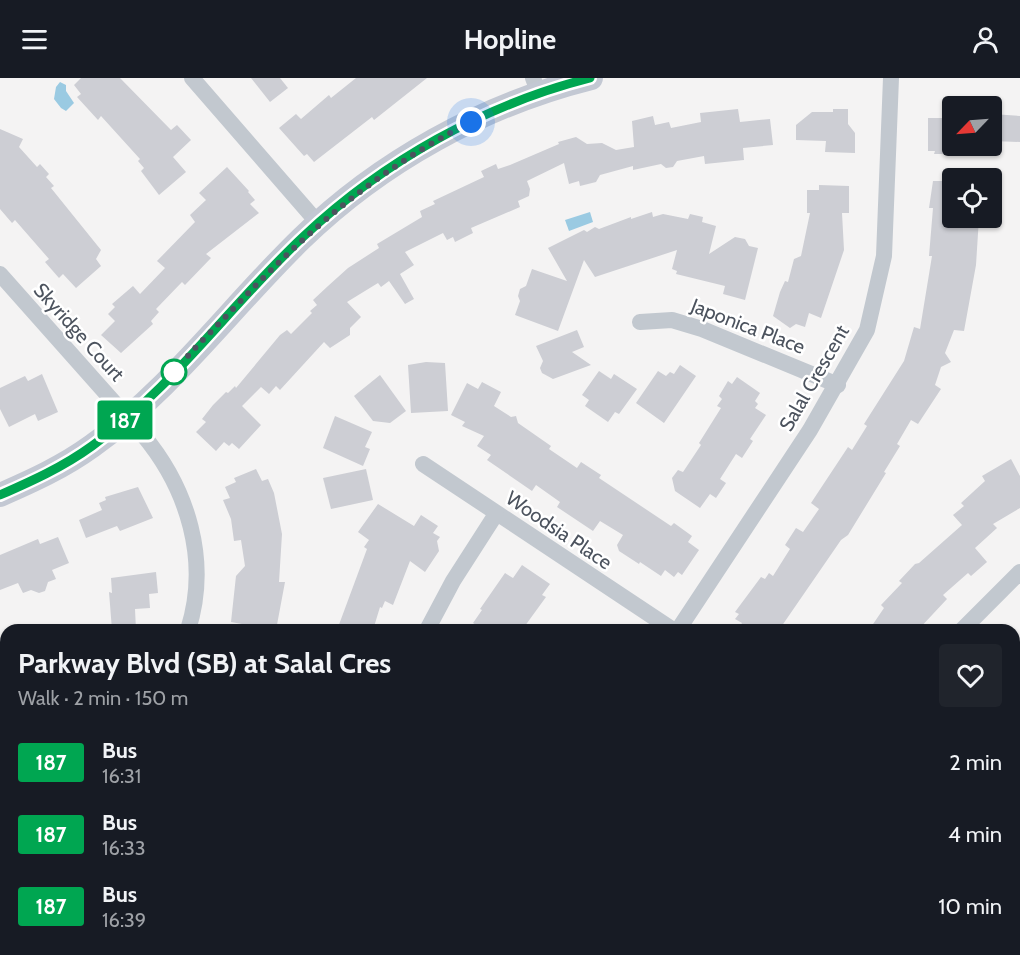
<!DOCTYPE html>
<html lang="en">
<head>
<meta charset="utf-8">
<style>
	body { margin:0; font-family:Cabin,sans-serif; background:#20242c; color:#f1f3f6; height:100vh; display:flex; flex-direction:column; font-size:22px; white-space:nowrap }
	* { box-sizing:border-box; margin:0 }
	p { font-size:20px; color:#9ea1a6 }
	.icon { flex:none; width:33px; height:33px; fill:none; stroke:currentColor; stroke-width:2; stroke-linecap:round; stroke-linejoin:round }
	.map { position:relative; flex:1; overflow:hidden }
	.panel { position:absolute; left:0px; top:546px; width:1020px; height:332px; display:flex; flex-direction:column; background:#171b24; border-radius:18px 18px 0 0; box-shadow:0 2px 4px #0004 }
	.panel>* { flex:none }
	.badge { padding:0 12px; border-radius:4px; font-size:21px; line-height:39px }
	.needle { width:39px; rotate:245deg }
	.controls { position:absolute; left:942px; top:18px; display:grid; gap:12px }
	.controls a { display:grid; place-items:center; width:60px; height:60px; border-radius:6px; background:#171b24; box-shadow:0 2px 4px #0004; font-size:30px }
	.you { position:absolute; width:30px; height:30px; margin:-15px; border:4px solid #fff; border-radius:50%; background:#1a73e8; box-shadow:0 0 0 9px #1a73e833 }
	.map>.badge { position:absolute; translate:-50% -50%; box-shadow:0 0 0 3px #fff }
	.round { display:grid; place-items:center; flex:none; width:63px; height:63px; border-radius:6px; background:#20242c }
	.head { display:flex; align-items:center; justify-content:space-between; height:102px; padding:0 18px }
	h1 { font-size:28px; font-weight:700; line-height:45px }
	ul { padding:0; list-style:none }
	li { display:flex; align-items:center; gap:18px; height:72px; padding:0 18px }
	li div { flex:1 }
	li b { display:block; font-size:22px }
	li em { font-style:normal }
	li .badge { min-width:66px; font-weight:700; text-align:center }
	header { display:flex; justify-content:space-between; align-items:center; height:78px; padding:0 18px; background:#171b24; font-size:27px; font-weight:700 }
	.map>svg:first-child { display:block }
	.water { fill:#9acae2 }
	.building { fill:#cdced4 }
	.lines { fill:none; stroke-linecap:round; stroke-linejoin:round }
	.street { stroke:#c2c8cf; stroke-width:16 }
	.secondary { stroke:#c3c8d3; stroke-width:24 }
	.line-casing { stroke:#fff; stroke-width:14 }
	.line { stroke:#00a651; stroke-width:9 }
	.walk { stroke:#4c535e; stroke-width:6; stroke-dasharray:0 10.8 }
	.stop-dot { fill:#fff; stroke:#00a651; stroke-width:3 }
	.labels { text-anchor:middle; stroke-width:5; stroke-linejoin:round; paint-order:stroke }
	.street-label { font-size:20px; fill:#4c535e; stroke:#fff }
</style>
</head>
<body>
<header><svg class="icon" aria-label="menu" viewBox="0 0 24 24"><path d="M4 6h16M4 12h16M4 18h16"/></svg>Hopline<svg class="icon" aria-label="person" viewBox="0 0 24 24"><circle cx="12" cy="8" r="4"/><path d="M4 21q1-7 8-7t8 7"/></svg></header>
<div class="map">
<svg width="1020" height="877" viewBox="0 0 1020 877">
	<rect width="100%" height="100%" fill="#f4f3f3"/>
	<g class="water">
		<path d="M60,4L66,7V13L74,25L66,33L61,30L54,21L56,9Z"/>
		<path d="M590,134L593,144L569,153L565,142Z"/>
	</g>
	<g class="building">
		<path d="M81,0H120L171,52L177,47L191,62L173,79L186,94L159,117L141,93L144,90L138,83L140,81L101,38L98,42L77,19L81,16L74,7Z"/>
		<path d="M251,0H280L288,10L270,24Z"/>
		<path d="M356,0H427L374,42L372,39L314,84L307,76L304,78L279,50L296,36L301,41L329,17L331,20Z"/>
		<path d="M738,31L740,44L770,41L773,67L743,70L744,82L705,86L704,78L677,83L673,89L666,90L661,86L633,92V88L600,97L596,104L580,108L579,103L569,106L564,85L527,103L530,111L529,118L518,123L520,129L471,150L473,155L455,164L453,159L447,162L443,155L405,174L414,187L400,196L414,221L405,226L389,203L381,209L378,205L347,224L361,239L350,250V257L330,270L324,264L280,312L276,308L269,316L261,309L242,328L261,347L239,371L232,365L229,368L224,364L216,373L196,354L206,344L202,341L213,327L226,314L228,315L235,308L236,310L280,257L287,252L291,256L312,235L310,233L317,227L313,222L328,208L348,190L379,170L377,166L422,139L420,133L435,126L433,123L484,99L481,93L496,86L498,91L510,87L559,66L558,64L576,59L587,66L602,65L616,72L634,69L632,43L653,38L655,47L669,44L671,50L701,44L700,35Z"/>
		<path d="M833,31H848V46L855,55V75L825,74L826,63L796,62V47L812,34H833Z"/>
		<path d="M992,36L1020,38V64L992,63Z"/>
		<path d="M928,40H952V76H934L935,73H928Z"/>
		<path d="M0,51L23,61L19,69L37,89L40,86L49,96L46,99L54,108L51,110L101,172L96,181L101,188L76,210L63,196L59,200L45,184L49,181L15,142L12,145L0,131Z"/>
		<path d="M227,89L249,113L248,114L255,122L250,126L259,135L206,176L211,180L185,207L182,204L156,231L159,234L151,243L153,246L121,275L101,257L115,243L108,236L115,229L112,226L133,208L140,216L165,190L157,183L195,144L190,137L206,122L199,115Z"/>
		<path d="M933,103H952V140H979L976,187L964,253L954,252L945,275L951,284L941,289L935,307L941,311L918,346L911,342L897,366L900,368L884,394L886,395L848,457L841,462L779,552H738L742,545L735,541L739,536L735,534L761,499L765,501L769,495L773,498L790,471L785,467L796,450L803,454L819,431L811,425L848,369L852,372L867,348L864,346L904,283L914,249L920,251L932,178H929L933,130H929Z"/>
		<path d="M819,107L849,108V135H842L844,172L821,240L809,235L805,249L796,246L790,250L773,238L780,214L785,203L788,204L794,181L801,178L810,135H807V112H819Z"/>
		<path d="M652,134L653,139L663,136L688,141L690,136L703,139L702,144L716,148L709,176L735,159L745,161L749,168L758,170L745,222L723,216L725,208L676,196L677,193L672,191L677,172L595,199L584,182L558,253L515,237L520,223L518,218L520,211L526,208L532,191L567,203L548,170L584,152L587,154L595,149L599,151L631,139V141Z"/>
		<path d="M577,252L584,269L572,274L591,287L553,301L542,295L540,290L543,283L536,268Z"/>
		<path d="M426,284L445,285L448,333L411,335L408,287Z"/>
		<path d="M680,287L696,298L664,345L636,325L658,293L666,298L670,294L674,296Z"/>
		<path d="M599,293L611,301L614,296L637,311L619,336L615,334L608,344L585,328L589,322L582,317Z"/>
		<path d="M42,296L58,334L38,343L35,336L9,349L0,331V310L25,298L28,303Z"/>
		<path d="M380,297L406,333L390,345L373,343L354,318Z"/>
		<path d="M737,299L760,315L755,323L758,326L755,330L766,337L750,361L753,363L742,380L736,376L720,401L726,405L716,420L710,416L700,430L675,413L672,400L678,392L683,394L701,367L699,365L721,330L717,328L722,321L719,318L728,303L732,306Z"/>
		<path d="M482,304L501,314L494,328L511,339L516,338L518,345L551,368L549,371L577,390L581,384L601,397L599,400L671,448L674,445L692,458L688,464L699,472L682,497L678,494L674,499L665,492L661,498L640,484L639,486L619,473L617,467L623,457L600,443L593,453L557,429L560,424L536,407L532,413L487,382L491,377L477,368L484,358L462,348L465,344L451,337L467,305L478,311Z"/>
		<path d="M335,338L372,354L365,369L370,371L363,388L323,370Z"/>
		<path d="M1011,381L1020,398V430L993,446L997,450L975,470L987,484L971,498L968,495L943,517L947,521L918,552H869L884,530L881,527L902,505L899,503L915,486L919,485L962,447L953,437L964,428L961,425L985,403L982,398Z"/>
		<path d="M256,391L262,403L268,401L274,415L282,456L279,504H285L276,552H241L242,546L231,544L236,498L245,488L241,462L234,463L231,441L223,422L230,420L225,409L236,404L234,400Z"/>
		<path d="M366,391L373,422L331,431L323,400Z"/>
		<path d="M138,409L153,440L120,453L117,448L86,460L79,442L102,432L99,425L106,422L105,419Z"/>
		<path d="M378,426L414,448L421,437L438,448L433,455L440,459L437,463L439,473L425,494L410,483L393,527L385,523L382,530L380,529L373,552H337L367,471L364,469L369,462L358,454Z"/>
		<path d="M58,459L69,485L52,492L56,501L48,504L45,513L39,515L31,512L23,515L18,505L0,512V477L38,461L40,466Z"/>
		<path d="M522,487L550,506L542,517L546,519L522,552H484L473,545L482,532L480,531L505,495L513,500Z"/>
		<path d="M156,494L158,515L149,516L150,530L135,531L136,552H112L109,514L112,515L111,500Z"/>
	</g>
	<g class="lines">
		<g class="street">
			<path d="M192,0L318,145"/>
			<path d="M533,0L539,16"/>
			<path d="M0,196L143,357C188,411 210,483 188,552"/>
			<path d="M640,244L672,242L702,251L838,307"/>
			<path d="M423,386L673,552"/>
			<path d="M427,552L453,503L496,436"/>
			<path d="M678,552L810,352L867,252L884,178L891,0"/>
			<path d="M962,552L1020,494"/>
			<path d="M0,664L6,663"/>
			<path d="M128,872L130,877"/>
			<path d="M995,872L1012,877"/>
			<path d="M556,877L558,872"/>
			<path d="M804,877L806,872"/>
		</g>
		<path class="secondary" d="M0,417C32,403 63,389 92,368C171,312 231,229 301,161C380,84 483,27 591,0"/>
	</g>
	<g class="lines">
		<g class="line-casing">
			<path id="line" d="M0,417C32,403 63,389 92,368C173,310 231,226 304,158C384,83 484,27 590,0"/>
		</g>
		<use href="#line" class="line"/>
		<path class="walk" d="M174,294C191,273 213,252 233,231C306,154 376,92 471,44"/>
	</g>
	<circle class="stop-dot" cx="174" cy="294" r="12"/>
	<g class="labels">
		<g class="street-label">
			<text transform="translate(748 248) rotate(21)" y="7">Japonica Place</text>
			<text transform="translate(79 254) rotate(48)" y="7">Skyridge Court</text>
			<text transform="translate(814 300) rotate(-60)" y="7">Salal Crescent</text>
			<text transform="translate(559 452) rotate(34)" y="7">Woodsia Place</text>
		</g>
	</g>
</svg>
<div class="controls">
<a><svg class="needle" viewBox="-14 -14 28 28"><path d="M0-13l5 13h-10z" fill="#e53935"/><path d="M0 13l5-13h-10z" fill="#9ea1a6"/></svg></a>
<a><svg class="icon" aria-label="locate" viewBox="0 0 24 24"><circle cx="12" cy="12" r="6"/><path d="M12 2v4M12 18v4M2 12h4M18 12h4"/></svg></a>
</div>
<div class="you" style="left:471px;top:44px"></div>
<b class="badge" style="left:125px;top:342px;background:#00a651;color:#fff">187</b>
<section class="panel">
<div class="head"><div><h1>Parkway Blvd (SB) at Salal Cres</h1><p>Walk · 2 min · 150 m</p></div><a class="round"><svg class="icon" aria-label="heart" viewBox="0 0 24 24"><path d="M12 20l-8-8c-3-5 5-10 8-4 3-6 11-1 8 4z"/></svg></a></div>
<ul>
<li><span class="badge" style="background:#00a651;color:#fff">187</span><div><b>Bus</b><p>16:31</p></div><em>2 min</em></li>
<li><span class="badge" style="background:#00a651;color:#fff">187</span><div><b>Bus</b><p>16:33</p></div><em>4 min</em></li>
<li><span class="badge" style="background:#00a651;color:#fff">187</span><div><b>Bus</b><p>16:39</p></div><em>10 min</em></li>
</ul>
</section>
</div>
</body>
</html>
